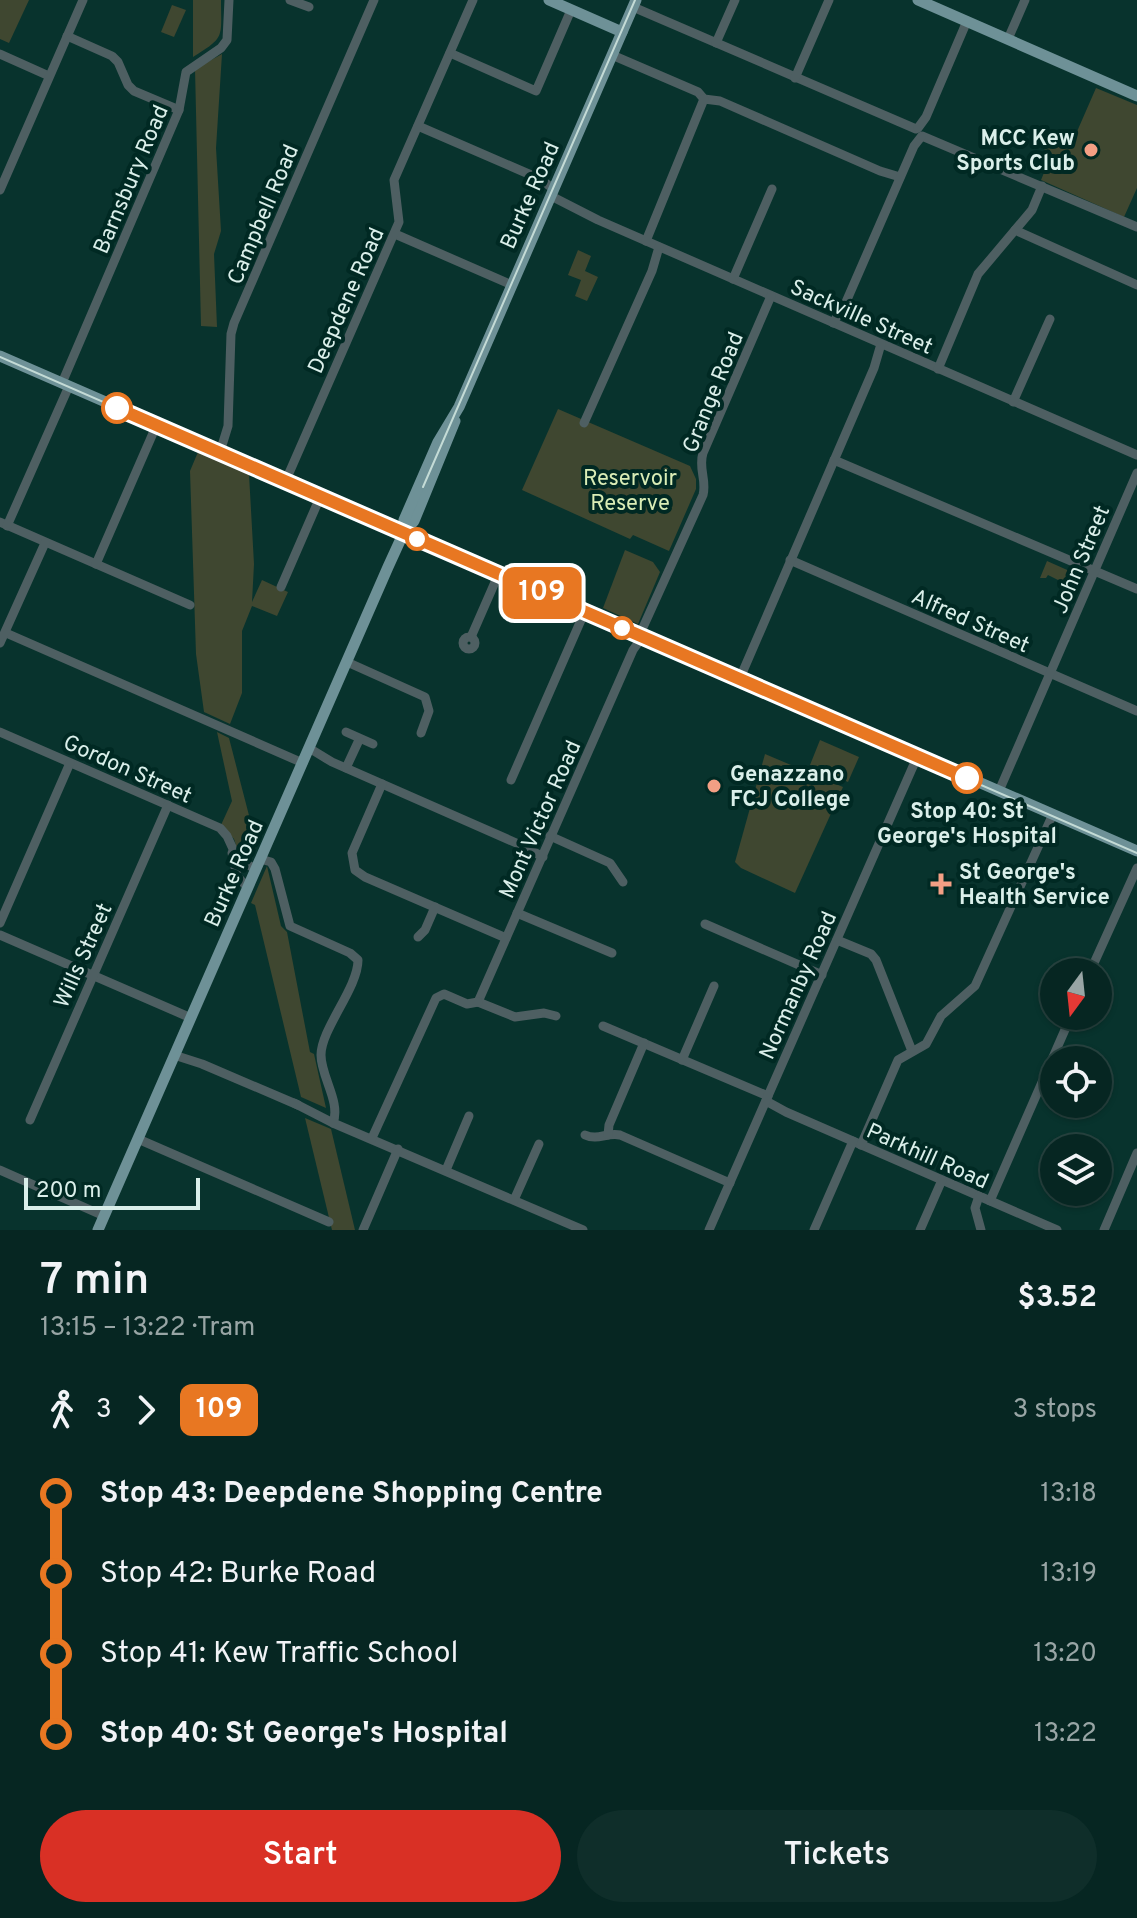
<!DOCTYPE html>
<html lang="en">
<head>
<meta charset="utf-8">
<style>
	body { margin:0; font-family:Overpass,sans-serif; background:#0f2e2a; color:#f1f3f6; height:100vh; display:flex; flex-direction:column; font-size:30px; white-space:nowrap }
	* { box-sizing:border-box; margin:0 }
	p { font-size:26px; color:#98a5a5 }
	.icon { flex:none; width:44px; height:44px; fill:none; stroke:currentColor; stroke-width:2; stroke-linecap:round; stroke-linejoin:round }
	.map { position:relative; height:1230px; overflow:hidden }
	.details { display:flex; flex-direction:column; background:#062622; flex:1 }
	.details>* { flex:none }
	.badge { padding:0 16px; border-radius:12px; font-size:28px; line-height:52px }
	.needle { width:52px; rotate:195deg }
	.tools { position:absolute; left:1040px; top:958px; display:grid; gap:16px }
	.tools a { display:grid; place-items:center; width:72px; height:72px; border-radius:50%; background:#062622; box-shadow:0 2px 6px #0004,0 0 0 2px #274340; font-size:40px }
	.scale { position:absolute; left:24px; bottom:20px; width:176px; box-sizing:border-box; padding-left:8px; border:4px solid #daefea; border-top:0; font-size:22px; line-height:28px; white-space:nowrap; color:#daefea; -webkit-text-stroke:6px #002923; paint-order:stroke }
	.map>.badge { position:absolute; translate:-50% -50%; box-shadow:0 0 0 4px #fff }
	.legs { display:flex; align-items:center; gap:12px; height:88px; padding:0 40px; font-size:26px }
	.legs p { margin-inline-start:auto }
	.overview { display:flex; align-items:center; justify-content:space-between; height:136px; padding:0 40px }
	h1 { font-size:44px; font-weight:600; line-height:60px }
	.button { display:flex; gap:16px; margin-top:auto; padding:16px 40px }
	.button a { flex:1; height:92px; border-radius:48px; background:#d93025; color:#fff; font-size:32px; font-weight:600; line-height:92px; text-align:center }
	.button a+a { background:#0f2e2a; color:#f1f3f6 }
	ul { padding:0 40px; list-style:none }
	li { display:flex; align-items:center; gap:28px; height:80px; font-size:30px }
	li i { display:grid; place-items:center; width:12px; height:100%; margin:0 10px; background:currentColor }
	li i::after { content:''; width:20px; height:20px; margin:-10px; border:6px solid; border-radius:50%; background:#062622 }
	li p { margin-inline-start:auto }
	li:first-child i { background:linear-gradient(#0000 50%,currentColor 0) }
	li:last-child i { background:linear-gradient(currentColor 50%,#0000 0) }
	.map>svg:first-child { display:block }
	.green { fill:#3f4730 }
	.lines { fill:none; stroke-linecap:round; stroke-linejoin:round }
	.minor { stroke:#4e5f62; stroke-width:9 }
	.major { stroke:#6e9197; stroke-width:11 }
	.tram { stroke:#c4dbd6; stroke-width:2 }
	.line-1-casing { stroke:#fff; stroke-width:18 }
	.line-1 { stroke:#e87722; stroke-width:12 }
	.poi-dot { fill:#f39f84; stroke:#002923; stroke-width:3 }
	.stop-1-dot { fill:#fff; stroke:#e87722; stroke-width:4 }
	.labels { text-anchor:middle; stroke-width:8; stroke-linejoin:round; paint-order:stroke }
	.poi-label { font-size:22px; font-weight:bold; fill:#daefea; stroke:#002923; text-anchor:start }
	.street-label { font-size:22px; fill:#daefea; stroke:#002923 }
	.park-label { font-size:22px; fill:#daedb6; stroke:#002923 }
	.stop-label { font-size:22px; font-weight:bold; fill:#daefea; stroke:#002923 }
</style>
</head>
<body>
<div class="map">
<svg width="1137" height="1230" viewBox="0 0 1137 1230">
	<rect width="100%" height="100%" fill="#08332d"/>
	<g class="green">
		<path d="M0,0H29L9,43L0,39Z"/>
		<path d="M193,0H221C221,37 226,37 193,57Z"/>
		<path d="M172,5L186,10L174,37L161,32Z"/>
		<path d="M222,54L216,148L221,231L214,254L217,327L201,326L195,69Z"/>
		<path d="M1096,88L1137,105V188L1124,217L1041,180L1052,153L1040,147L1046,132L1072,143Z"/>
		<path d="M578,250L591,256L585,271L598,277L587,301L575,296L581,280L568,275Z"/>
		<path d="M558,409L690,466L696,479V489L669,551L633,535L630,539L522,490Z"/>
		<path d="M198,452L249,474L254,564L252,602L262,580L288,592L277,616L252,606L242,631V693L230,724L204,712L196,654L190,471Z"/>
		<path d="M625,550L653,562L660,572L638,624L603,608Z"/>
		<path d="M1047,561L1083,577L1073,600L1065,602L1069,589L1068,585L1048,575L1046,578H1040Z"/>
		<path d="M217,732L229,738L252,827L262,833L249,863L240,858L234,839L221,825L232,801Z"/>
		<path d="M820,740L859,757L848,782L810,765Z"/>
		<path d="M765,754L843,787L795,893L741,868L735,862Z"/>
		<path d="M267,866L281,926L287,932L310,1052L314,1054L326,1108L301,1097L255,905L251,903Z"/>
		<path d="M305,1118L331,1129L355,1230H332Z"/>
	</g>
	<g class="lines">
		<g class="minor">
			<path d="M290,0L309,7"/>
			<path d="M633,7L916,129"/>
			<path d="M67,36L112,56L118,62L128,85L134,91L179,110"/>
			<path d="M1008,39L1025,0"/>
			<path d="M716,43L735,0"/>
			<path d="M450,53L536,91L571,10"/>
			<path d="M0,54L49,76"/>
			<path d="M612,55L698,92L704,99L720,101L880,171L900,177"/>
			<path d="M795,78L829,0"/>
			<path d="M418,126L538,178L554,189"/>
			<path d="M918,128L926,117L967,21"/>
			<path d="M922,136L1137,227"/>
			<path d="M0,190L83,0"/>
			<path d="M551,196L598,220L1137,455"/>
			<path d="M1015,230L1137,285"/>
			<path d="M395,234L512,285"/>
			<path d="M646,241L704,99"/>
			<path d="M733,279L772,189"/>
			<path d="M833,323L846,302L914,146L921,137"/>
			<path d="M938,369L978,274L1032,210L1042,186"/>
			<path d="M62,383L179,110L186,72L221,48L227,40L229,0"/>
			<path d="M1013,402L1050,319"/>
			<path d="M584,423L652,271L659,247"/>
			<path d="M220,452L228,426L231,334L234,323L374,0"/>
			<path d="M834,460L1137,589"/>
			<path d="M286,480L399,222L394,180L473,0"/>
			<path d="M0,522L190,605"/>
			<path d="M7,526L69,386"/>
			<path d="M790,560L1137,711"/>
			<path d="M96,564L157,424"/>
			<path d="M281,587L321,495"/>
			<path d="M6,633L303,763"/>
			<path d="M640,634L703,495C707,480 698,468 703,453L771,296"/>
			<circle cx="469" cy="643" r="6"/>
			<path d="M471,637L499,573"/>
			<path d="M0,643L45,543"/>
			<path d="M347,662L425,697L429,711L421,733"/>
			<path d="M740,678L874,368L881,344"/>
			<path d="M0,732L220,828L227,836L238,860L256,869"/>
			<path d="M346,732L373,744"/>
			<path d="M309,748L332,762L523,846L543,857"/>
			<path d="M346,768L359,740"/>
			<path d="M511,780L585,611"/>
			<path d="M382,784L352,853L355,870L365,877L506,938"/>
			<path d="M999,791L1137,473"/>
			<path d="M550,836L610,863L623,882"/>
			<path d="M232,853L237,876L248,888"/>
			<path d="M260,859L271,862L275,869L290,926L350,953L358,960C358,988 321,1029 321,1055C321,1077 341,1102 333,1123"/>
			<path d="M517,913L612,953"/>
			<path d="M0,923L70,763"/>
			<path d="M705,924L822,975"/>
			<path d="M0,935L191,1018"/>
			<path d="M418,937L425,930L435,907"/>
			<path d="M837,940L871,954L876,960L912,1051"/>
			<path d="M1090,972L1137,868"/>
			<path d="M478,1002L633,650L643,636"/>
			<path d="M478,1002L515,1017L544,1013L556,1016"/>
			<path d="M603,1026L768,1096"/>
			<path d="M174,1055L202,1064L298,1105"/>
			<path d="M682,1060L714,986"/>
			<path d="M766,1101L786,1112L1057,1230"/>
			<path d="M294,1103L333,1123L583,1230"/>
			<path d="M30,1120L168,805"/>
			<path d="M585,1135C598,1141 607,1132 620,1135L730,1183"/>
			<path d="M608,1135L609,1125L644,1043"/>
			<path d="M372,1138L436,998L444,994L467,1004L478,1002"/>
			<path d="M138,1139L329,1222"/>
			<path d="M861,1145L898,1060L926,1044L941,1016L975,986L1053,814"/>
			<path d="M0,1170L104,1216"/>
			<path d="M446,1170L469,1116"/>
			<path d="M979,1196L975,1208L981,1230"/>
			<path d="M514,1200L539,1144"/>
			<path d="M990,1201L1071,1016"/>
			<path d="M363,1230L398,1149"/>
			<path d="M709,1230L918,755"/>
			<path d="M814,1230L853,1141"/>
			<path d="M920,1230L942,1180"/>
			<path d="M1104,1230L1137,1153"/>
		</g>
		<g class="major">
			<path d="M549,0L622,32"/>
			<path d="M918,0L1137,96"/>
			<path d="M0,356L1137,851"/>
			<path d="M404,532L414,521L455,421"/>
			<path d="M98,1230L388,567L404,532V520L438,442L459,407L636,0"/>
		</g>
		<g class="tram">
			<path d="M0,357L1137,853"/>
			<path d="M423,487L635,0"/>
		</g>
	</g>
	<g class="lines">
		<g class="line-1-casing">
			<path id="line-1" d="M117,408L967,778"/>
		</g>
		<use href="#line-1" class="line-1"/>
	</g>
	<g class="poi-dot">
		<circle cx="1091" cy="150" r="8"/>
		<circle cx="714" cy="786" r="8"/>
		<path d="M937 872h8v8h8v8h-8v8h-8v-8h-8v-8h8z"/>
	</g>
	<g class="stop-1-dot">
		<circle cx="117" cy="408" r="14"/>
		<circle cx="417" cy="539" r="10"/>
		<circle cx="622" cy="628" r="10"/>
		<circle cx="967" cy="778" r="14"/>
	</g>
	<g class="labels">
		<g class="poi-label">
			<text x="1075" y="145" text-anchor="end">MCC Kew<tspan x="1075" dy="25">Sports Club</tspan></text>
			<text x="730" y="781">Genazzano<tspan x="730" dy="25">FCJ College</tspan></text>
			<text x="959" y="879">St George's<tspan x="959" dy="25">Health Service</tspan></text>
		</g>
		<g class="street-label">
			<text transform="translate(130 179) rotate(-67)" y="8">Barnsbury Road</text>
			<text transform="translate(529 195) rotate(-66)" y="8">Burke Road</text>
			<text transform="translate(262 214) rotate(-67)" y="8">Campbell Road</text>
			<text transform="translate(345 300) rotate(-66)" y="8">Deepdene Road</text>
			<text transform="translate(862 316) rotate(24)" y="8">Sackville Street</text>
			<text transform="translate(712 392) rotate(-68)" y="8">Grange Road</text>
			<text transform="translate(1080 559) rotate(-67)" y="8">John Street</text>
			<text transform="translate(971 620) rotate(24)" y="8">Alfred Street</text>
			<text transform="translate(128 768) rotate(24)" y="8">Gordon Street</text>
			<text transform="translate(539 819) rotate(-66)" y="8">Mont Victor Road</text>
			<text transform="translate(233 873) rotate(-66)" y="8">Burke Road</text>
			<text transform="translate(82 955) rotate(-66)" y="8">Wills Street</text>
			<text transform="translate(797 985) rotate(-66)" y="8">Normanby Road</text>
			<text transform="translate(928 1155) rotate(24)" y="8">Parkhill Road</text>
		</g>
		<g class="park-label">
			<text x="630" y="485">Reservoir<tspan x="630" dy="25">Reserve</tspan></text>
		</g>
		<g class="stop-label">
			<text x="967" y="818">Stop 40: St<tspan x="967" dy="25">George's Hospital</tspan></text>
		</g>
	</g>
</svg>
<div class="tools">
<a><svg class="needle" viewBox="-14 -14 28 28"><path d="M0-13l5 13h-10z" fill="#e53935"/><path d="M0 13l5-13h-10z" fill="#98a5a5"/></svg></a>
<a><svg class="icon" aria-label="locate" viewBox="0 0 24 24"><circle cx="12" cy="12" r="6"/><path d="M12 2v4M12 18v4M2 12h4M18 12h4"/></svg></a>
<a><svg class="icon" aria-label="layers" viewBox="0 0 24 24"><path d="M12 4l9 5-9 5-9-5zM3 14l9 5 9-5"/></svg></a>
</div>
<div class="scale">200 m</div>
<b class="badge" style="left:542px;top:593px;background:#e87722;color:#fff">109</b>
</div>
<section class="details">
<div class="overview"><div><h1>7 min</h1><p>13:15 – 13:22 · Tram</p></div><b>$3.52</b></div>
<div class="legs"><svg class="icon" aria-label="walk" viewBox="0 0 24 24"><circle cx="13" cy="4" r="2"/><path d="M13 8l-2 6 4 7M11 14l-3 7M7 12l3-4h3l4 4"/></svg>3<svg class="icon" aria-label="forward" viewBox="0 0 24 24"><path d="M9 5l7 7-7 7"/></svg><b class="badge" style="background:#e87722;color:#fff">109</b><p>3 stops</p></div>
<ul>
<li><i style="color:#e87722"></i><b>Stop 43: Deepdene Shopping Centre</b><p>13:18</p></li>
<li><i style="color:#e87722"></i><span>Stop 42: Burke Road</span><p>13:19</p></li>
<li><i style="color:#e87722"></i><span>Stop 41: Kew Traffic School</span><p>13:20</p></li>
<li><i style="color:#e87722"></i><b>Stop 40: St George's Hospital</b><p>13:22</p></li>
</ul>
<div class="button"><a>Start</a><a>Tickets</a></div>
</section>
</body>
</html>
